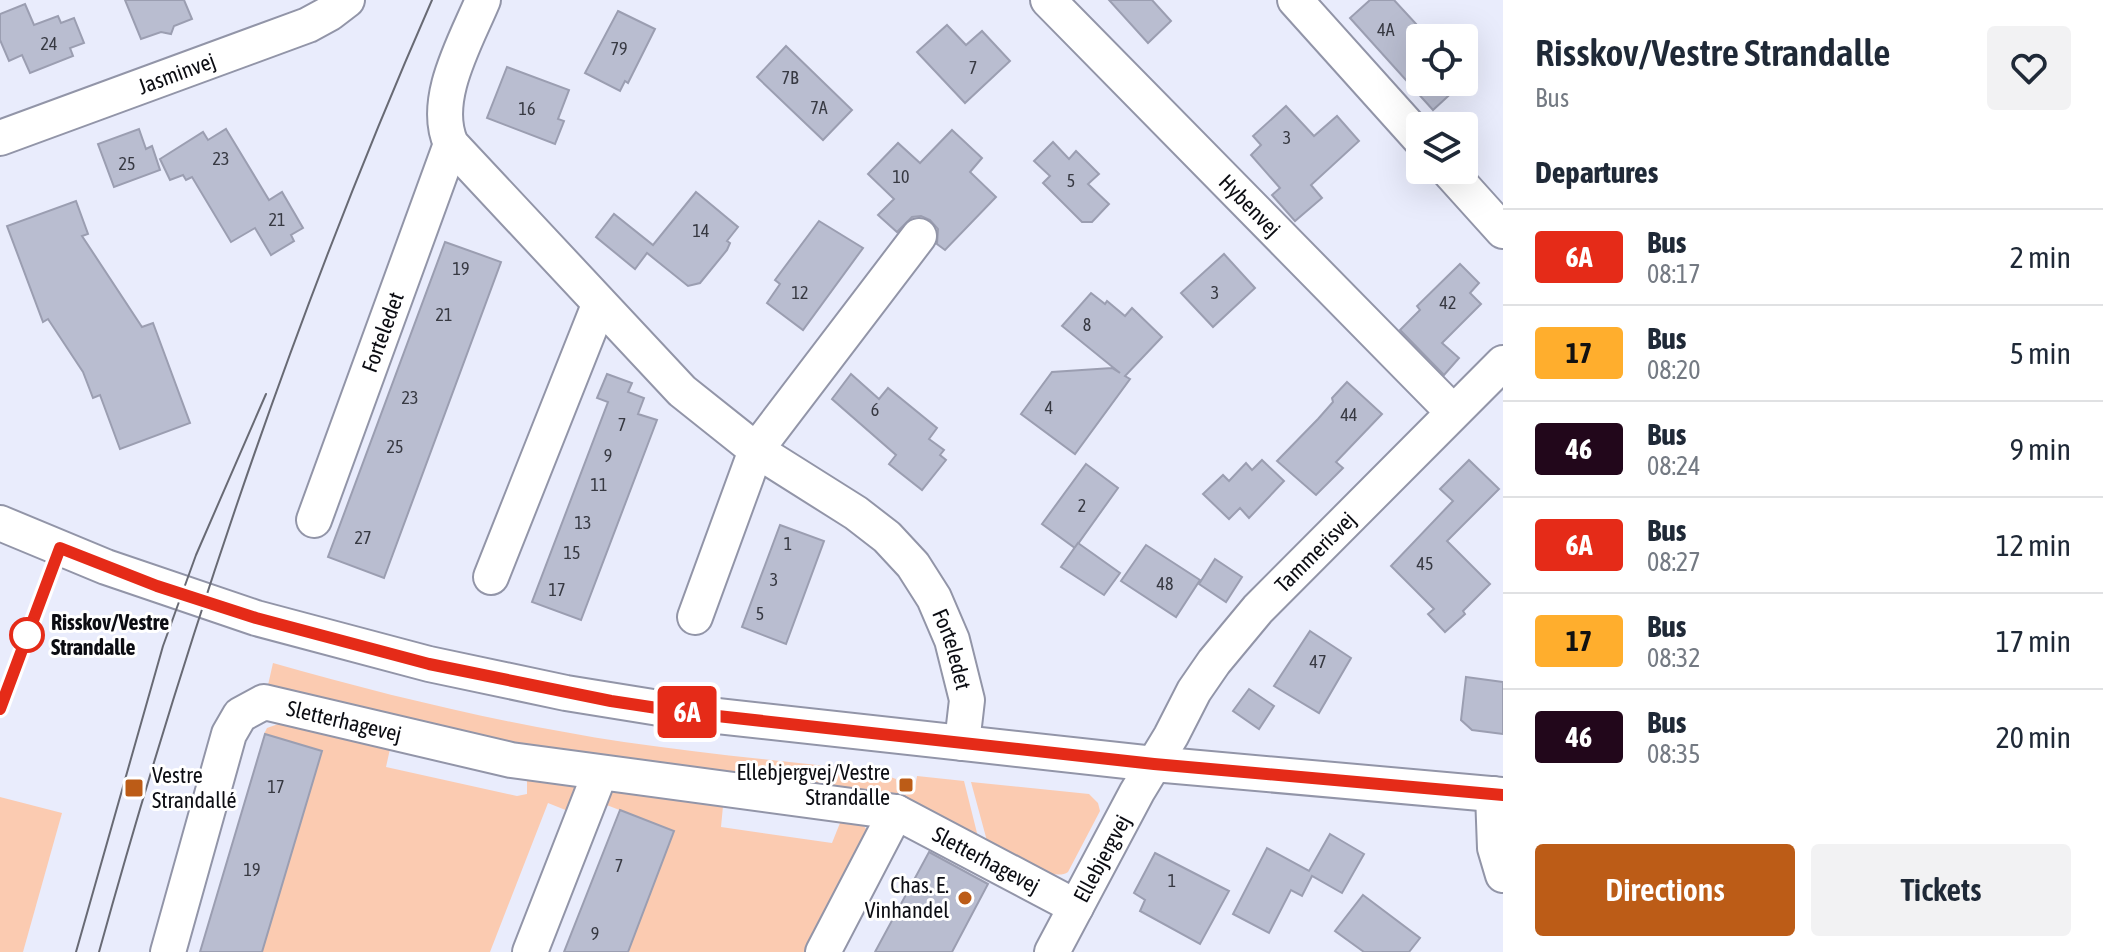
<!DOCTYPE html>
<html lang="en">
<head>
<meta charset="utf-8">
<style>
	body { margin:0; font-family:"Asap Condensed",sans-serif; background:#f2f2f3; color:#1f2937; height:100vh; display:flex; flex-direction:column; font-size:30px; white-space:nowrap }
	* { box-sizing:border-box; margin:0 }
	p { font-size:26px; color:#747a83 }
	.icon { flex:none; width:44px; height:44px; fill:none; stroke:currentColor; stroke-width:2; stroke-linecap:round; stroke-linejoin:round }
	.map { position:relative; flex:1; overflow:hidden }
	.panel { display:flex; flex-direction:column; background:#fff; width:600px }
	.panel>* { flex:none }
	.badge { padding:0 16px; border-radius:6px; font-size:28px; line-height:52px }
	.buttons { position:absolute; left:1406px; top:24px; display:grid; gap:16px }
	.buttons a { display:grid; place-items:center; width:72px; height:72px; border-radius:8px; background:#fff; box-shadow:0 8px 32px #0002; font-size:40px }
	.map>.badge { position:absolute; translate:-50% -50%; box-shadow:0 0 0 4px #fff }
	h2 { padding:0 32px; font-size:30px; line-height:72px }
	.round { display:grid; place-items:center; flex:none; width:84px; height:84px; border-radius:8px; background:#f2f2f3 }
	.headline { display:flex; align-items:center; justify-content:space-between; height:136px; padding:0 32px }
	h1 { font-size:38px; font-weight:600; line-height:60px }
	.button { display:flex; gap:16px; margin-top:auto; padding:16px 32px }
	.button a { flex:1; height:92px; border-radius:8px; background:#bc5c17; color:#fff; font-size:32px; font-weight:600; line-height:92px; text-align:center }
	.button a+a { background:#f2f2f3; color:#1f2937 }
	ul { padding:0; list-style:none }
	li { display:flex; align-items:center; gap:24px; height:96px; padding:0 32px; border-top:2px solid #e0e1e3 }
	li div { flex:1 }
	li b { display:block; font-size:30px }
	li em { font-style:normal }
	li .badge { min-width:88px; font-weight:700; text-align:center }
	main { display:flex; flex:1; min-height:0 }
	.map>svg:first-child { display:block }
	.green { fill:#fbcbb1 }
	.building { fill:#b9bdd0; stroke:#9b9eb1; stroke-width:2 }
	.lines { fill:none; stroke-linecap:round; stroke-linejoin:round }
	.minor-casing { stroke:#9295a8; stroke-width:38 }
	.minor { stroke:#fff; stroke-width:34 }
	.tram { stroke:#686a74; stroke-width:2 }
	.line-casing { stroke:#fff; stroke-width:18 }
	.line { stroke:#e52b18; stroke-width:12 }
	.stop-dot { fill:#fff; stroke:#e52b18; stroke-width:4 }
	.poi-dot { fill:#bc5c17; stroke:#fff; stroke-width:3 }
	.labels { text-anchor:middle; stroke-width:6; stroke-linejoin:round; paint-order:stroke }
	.number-label { font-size:18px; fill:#373942 }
	.street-label { font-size:22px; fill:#0c0d13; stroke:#fff }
	.stop-label { font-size:22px; font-weight:bold; fill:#0c0d13; stroke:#fff; text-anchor:start }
	.poi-label { font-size:22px; fill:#0c0d13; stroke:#fff; text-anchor:end }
</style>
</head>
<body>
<main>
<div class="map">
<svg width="1503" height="952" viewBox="0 0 1503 952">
	<rect width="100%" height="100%" fill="#e9ecfc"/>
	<g class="green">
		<path d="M273,663C388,696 506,724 624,742C707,754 790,762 874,771L896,779L897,786L915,787L917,776L964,781L978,837L896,796L879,792L683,772L494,741L268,685Z"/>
		<path d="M281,723L390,749L386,767L517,796L527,794V777L579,788L568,811L548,803L490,952H262L322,751L264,734L267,728Z"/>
		<path d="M971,782L1089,794L1098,803L1100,811L1068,872C1051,884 1004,851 987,841Z"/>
		<path d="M612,791L723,806L721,827L832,843L842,818L861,822L869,833L808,952H628L674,831L604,804Z"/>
		<path d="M0,797L62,813L23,952H0Z"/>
	</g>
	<g class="building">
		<path d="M125,0H184L192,19L174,26L171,34L161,32L141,39Z"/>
		<path d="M1109,0H1152L1171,21L1148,43Z"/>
		<path d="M1370,0H1394L1429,38H1412L1420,46V82H1452L1457,88L1433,110L1350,18Z"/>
		<path d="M25,4L34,25L58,16L61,23L74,18L84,43L70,48L73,56L30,73L22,55L9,61L0,40V14Z"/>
		<path d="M618,11L655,29L628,83L625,81L620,91L585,73Z"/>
		<path d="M947,25L966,45L982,31L1010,61L965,103L917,52Z"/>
		<path d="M786,46L852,110L823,140L757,77Z"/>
		<path d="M507,67L569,90L558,119L564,121L555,144L487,118Z"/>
		<path d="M1286,106L1314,136L1337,116L1359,141L1311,185L1322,198L1295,221L1272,195L1280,188L1251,155L1261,145L1253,136Z"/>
		<path d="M139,129L146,149L152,146L160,170L114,187L98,144Z"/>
		<path d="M226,129L269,200L282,192L303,228L291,235L294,241L271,255L255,228L231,242L192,177L186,180L183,175L170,180L160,159L203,132L208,140Z"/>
		<path d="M952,130L982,158L970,172L996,197L945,250L937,244L938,229L930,220L921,216L912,217L897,232L878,215L894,199L868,174L898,143L920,163Z"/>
		<path d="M1053,142L1069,159L1076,151L1099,174L1088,184L1109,204L1092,222H1082L1043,183L1050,176L1034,161Z"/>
		<path d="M696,192L738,227L727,241L730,243L727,250L700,283L688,286L647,253L635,269L596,237L614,214L653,245Z"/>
		<path d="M76,201L88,234L82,236L142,327L153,323L190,423L120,449L100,395L93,398L83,372L48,319L43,322L7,226Z"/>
		<path d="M819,221L863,248L803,330L767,303L780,284L775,280Z"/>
		<path d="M445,242L501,262L384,578L328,557Z"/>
		<path d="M1224,254L1255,288L1213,327L1181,293Z"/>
		<path d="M1460,264L1479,283L1470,293L1481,304L1442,343L1459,358L1444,375L1400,330L1420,310L1417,306Z"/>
		<path d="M1091,293L1105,304L1107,301L1125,316L1132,308L1162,337L1125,376L1130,379L1075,454L1021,414L1052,372L1112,368L1120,373L1062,326Z"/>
		<path d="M607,374L632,383L628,392L644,398L638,414L657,420L581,620L532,602L608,402L597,398Z"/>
		<path d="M851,374L879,399L888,388L937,428L929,439L944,450L940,455L946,460L922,490L889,464L896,455L832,399Z"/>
		<path d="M1347,382L1382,414L1336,462L1343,468L1316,495L1277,461L1318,419L1333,402L1332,398Z"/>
		<path d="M1262,460L1284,481L1249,518L1240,508L1229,519L1203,494L1223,475L1229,481L1246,463L1252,470Z"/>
		<path d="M1469,460L1499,489L1447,541L1490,584L1463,611L1465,614L1445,632L1428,614L1434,609L1391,566L1453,501L1440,489Z"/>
		<path d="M1086,464L1118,488L1075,548L1042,524Z"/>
		<path d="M780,525L824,541L786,644L742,627Z"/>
		<path d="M1078,543L1120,573L1104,595L1061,567Z"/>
		<path d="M1146,545L1200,580L1176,617L1121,581Z"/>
		<path d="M1215,559L1242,577L1226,602L1199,584Z"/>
		<path d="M1310,631L1351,658L1319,713L1274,686Z"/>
		<path d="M1466,677L1503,682V734L1472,730L1461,720Z"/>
		<path d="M1249,689L1274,706L1259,729L1233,711Z"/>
		<path d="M265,734L322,751L262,952H200Z"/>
		<path d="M620,810L674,831L628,952H564Z"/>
		<path d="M1330,834L1364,854L1342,893L1312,876L1302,896L1291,890L1269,933L1233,914L1267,848L1309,871Z"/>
		<path d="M929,852L988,884L952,952H875Z"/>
		<path d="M1155,853L1229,891L1200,944L1140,911L1145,900L1134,893Z"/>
		<path d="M1363,895L1420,938L1409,952H1364L1335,931Z"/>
	</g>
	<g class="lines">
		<g class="minor-casing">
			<g id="minor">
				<path id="s1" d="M483,0C466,41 431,100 451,144L682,391L756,450L856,513L887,537L913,565L934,598L952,640L967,700L962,743"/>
				<path id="s2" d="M1048,0L1453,412"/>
				<path d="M1295,0L1420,139"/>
				<path id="s3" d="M0,138L308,25L330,13L347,0"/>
				<path d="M1448,170L1503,231"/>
				<path id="s4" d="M314,520L451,144"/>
				<path d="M0,523L106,567L256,618L429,664L566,693L690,713L1154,764L1503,795"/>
				<path d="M491,577L599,305"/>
				<path d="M695,617L756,450L919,236"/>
				<path d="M1493,794L1495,848L1503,875"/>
				<path id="s5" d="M168,952L229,734L240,715L264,702L511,760L896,812L1076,907"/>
				<path d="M530,952L600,773"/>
				<path d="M823,952L896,812"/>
				<path id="s6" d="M1052,952L1137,792L1171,736L1194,691L1214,662L1258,609L1503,363"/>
			</g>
		</g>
		<use href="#minor" class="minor"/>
		<g class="tram">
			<path d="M76,952L163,646L196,555L266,394"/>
			<path d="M99,952C189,628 297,308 432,0"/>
		</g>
	</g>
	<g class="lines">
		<g class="line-casing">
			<path id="line" d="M0,709L60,548L157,586L256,618L429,664L611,701L690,713L1154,764L1503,795"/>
		</g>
		<use href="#line" class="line"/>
	</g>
	<circle class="stop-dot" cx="27" cy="635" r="16"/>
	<g class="poi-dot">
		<rect x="898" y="777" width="16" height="16" rx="4"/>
		<rect x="124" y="778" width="20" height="20" rx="4"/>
		<circle cx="965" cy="898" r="8"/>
	</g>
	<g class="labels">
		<g class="number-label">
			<text x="1386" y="36">4A</text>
			<text x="49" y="50">24</text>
			<text x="619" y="55">79</text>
			<text x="973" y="74">7</text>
			<text x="790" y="84">7B</text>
			<text x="819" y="114">7A</text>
			<text x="527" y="115">16</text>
			<text x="1287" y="144">3</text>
			<text x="221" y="165">23</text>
			<text x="127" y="170">25</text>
			<text x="901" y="183">10</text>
			<text x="1071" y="187">5</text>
			<text x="277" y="226">21</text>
			<text x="701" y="237">14</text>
			<text x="461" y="275">19</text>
			<text x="800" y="299">12</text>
			<text x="1215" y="299">3</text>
			<text x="1448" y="309">42</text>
			<text x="444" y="321">21</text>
			<text x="1087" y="331">8</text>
			<text x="410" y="404">23</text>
			<text x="1049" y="414">4</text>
			<text x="875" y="416">6</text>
			<text x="1349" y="421">44</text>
			<text x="622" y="431">7</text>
			<text x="395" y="453">25</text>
			<text x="608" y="462">9</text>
			<text x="599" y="491">11</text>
			<text x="1082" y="512">2</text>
			<text x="583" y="529">13</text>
			<text x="363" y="544">27</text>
			<text x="788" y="550">1</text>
			<text x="572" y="559">15</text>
			<text x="1425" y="570">45</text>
			<text x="774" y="586">3</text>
			<text x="1165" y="590">48</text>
			<text x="557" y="596">17</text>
			<text x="760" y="620">5</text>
			<text x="1318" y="668">47</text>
			<text x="276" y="793">17</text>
			<text x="619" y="872">7</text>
			<text x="252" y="876">19</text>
			<text x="1172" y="887">1</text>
			<text x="595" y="940">9</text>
		</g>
		<g class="street-label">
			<text dy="8" stroke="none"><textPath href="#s3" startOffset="188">Jasminvej</textPath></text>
			<text dy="8" stroke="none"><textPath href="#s2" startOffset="288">Hybenvej</textPath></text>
			<text dy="8" stroke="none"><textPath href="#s4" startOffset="200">Forteledet</textPath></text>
			<text dy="8" stroke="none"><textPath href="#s6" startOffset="482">Tammerisvej</textPath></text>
			<text dy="8" stroke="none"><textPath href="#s1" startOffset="874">Forteledet</textPath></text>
			<text dy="8" stroke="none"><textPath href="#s5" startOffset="358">Sletterhagevej</textPath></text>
			<text dy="8" stroke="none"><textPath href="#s6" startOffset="106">Ellebjergvej</textPath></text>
			<text dy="8" stroke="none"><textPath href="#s5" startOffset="1020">Sletterhagevej</textPath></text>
		</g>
		<g class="stop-label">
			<text x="51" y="630">Risskov/Vestre<tspan x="51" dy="25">Strandalle</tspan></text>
		</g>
		<g class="poi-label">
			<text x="890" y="780">Ellebjergvej/Vestre<tspan x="890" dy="25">Strandalle</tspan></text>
			<text x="152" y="783" text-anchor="start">Vestre<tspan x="152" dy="25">Strandallé</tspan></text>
			<text x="949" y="893">Chas. E.<tspan x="949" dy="25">Vinhandel</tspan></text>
		</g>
	</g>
</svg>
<div class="buttons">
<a><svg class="icon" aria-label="locate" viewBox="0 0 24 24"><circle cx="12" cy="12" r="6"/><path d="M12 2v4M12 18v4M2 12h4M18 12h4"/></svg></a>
<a><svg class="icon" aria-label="layers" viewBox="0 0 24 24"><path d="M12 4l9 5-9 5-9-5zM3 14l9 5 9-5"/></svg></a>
</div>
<b class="badge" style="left:687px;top:712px;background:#e52b18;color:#fff">6A</b>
</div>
<section class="panel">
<div class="headline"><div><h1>Risskov/Vestre Strandalle</h1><p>Bus</p></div><a class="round"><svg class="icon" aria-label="heart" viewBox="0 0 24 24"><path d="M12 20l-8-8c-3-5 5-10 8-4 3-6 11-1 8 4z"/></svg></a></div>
<h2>Departures</h2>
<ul>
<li><span class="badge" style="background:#e52b18;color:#fff">6A</span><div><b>Bus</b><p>08:17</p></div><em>2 min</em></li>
<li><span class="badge" style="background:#ffae2d;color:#111">17</span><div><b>Bus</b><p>08:20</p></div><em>5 min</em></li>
<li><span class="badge" style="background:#22071b;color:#fff">46</span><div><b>Bus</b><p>08:24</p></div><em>9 min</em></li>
<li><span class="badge" style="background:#e52b18;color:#fff">6A</span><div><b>Bus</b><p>08:27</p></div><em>12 min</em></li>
<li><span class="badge" style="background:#ffae2d;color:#111">17</span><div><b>Bus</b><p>08:32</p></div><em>17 min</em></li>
<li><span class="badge" style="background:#22071b;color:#fff">46</span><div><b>Bus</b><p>08:35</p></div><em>20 min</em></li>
</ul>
<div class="button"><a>Directions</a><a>Tickets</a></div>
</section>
</main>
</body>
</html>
